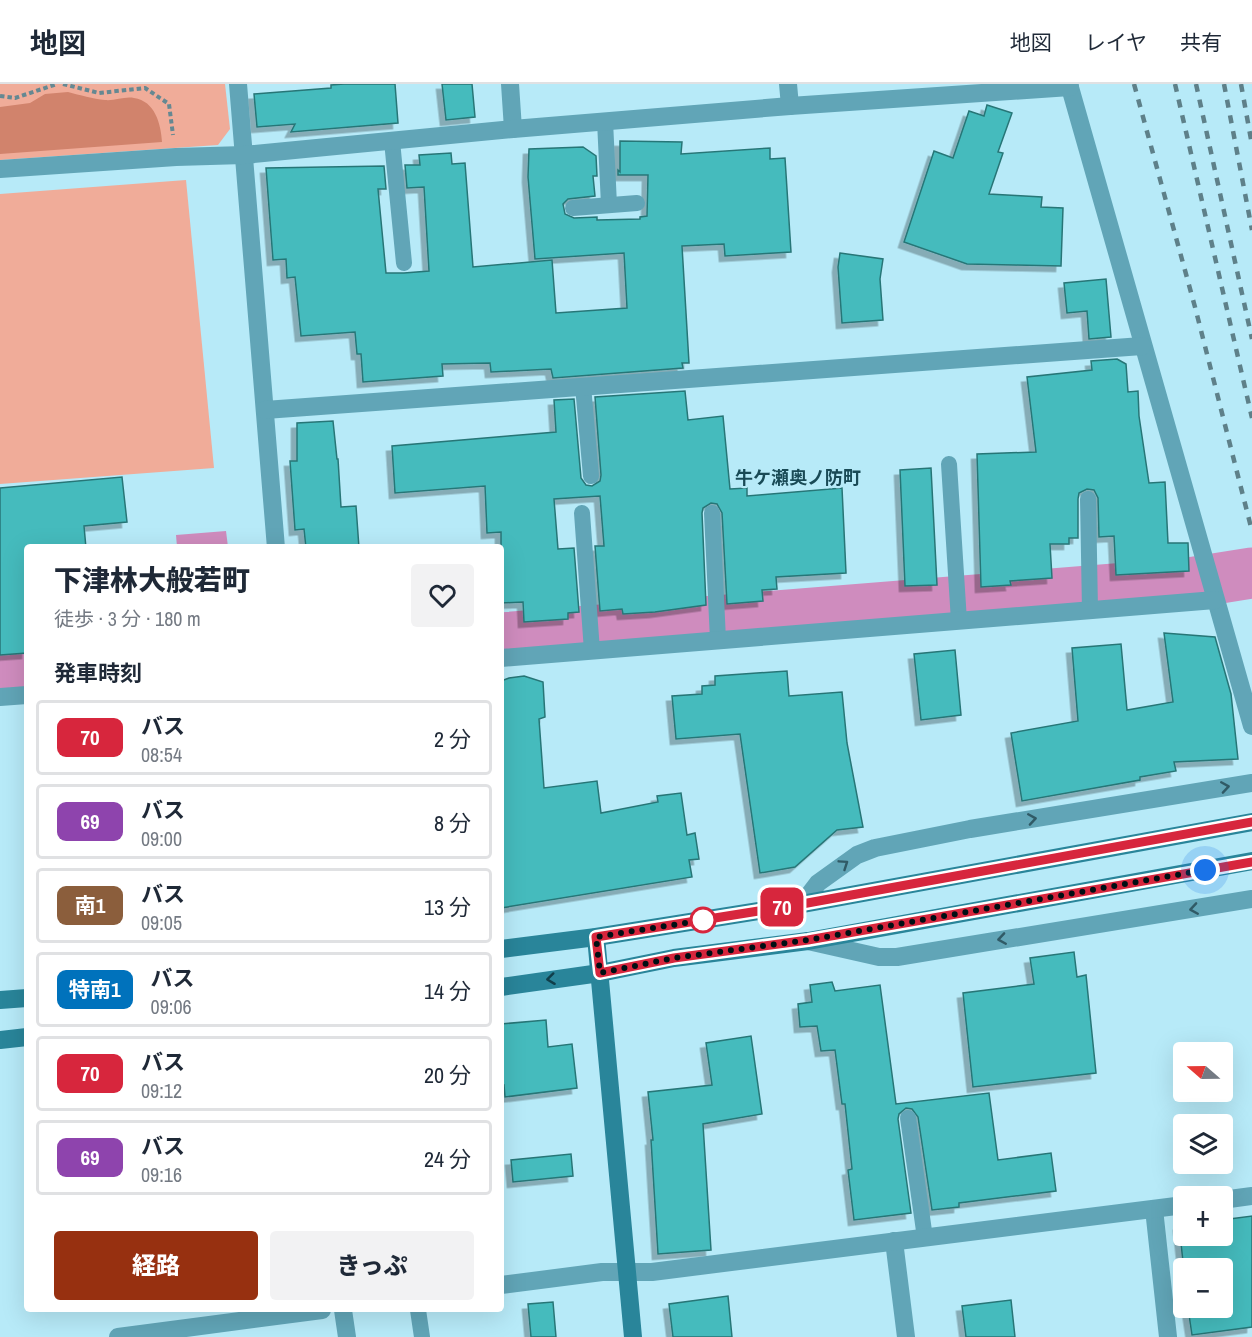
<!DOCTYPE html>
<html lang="ja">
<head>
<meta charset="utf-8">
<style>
	body { margin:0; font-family:"Archivo Narrow","Noto Sans JP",sans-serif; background:#f2f2f3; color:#1f2937; height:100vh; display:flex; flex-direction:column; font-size:22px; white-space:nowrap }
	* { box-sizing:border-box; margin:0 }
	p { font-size:20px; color:#747a83 }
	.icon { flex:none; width:33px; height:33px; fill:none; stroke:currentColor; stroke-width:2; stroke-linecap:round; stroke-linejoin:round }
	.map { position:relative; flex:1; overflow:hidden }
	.sheet { position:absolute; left:24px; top:460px; width:480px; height:768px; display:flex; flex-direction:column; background:#fff; border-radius:6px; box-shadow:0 6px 24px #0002 }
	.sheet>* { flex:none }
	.badge { padding:0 12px; border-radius:9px; font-size:21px; line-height:39px }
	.needle { width:39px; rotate:290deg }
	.fabs { position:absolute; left:1173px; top:958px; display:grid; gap:12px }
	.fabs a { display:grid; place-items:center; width:60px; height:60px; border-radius:6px; background:#fff; box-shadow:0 6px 24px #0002; font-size:30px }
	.you { position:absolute; width:30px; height:30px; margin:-15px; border:4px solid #fff; border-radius:50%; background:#1a73e8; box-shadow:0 0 0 9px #1a73e833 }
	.map>.badge { position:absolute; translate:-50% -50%; box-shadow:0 0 0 3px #fff }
	h2 { padding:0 30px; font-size:22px; line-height:54px }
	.round { display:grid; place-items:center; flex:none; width:63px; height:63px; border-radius:6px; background:#f2f2f3 }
	.head { display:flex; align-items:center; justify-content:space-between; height:102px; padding:0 30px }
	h1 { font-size:28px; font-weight:800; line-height:45px }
	.action { display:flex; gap:12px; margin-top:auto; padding:12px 30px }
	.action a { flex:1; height:69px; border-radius:6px; background:#973010; color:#fff; font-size:24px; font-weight:800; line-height:69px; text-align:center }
	.action a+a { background:#f2f2f3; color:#1f2937 }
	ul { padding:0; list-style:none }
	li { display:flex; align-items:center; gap:18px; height:75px; margin:0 12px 9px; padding:0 18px; border:3px solid #e0e1e3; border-radius:6px }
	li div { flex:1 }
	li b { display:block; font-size:22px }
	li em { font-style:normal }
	li .badge { min-width:66px; font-weight:700; text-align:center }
	header { display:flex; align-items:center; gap:36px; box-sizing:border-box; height:84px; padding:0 30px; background:#fff; border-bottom:2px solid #e0e1e3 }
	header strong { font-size:28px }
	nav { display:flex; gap:33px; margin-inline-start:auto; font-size:21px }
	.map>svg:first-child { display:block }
	.green { fill:#f0ac99 }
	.forest { fill:#d1836c }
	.water { fill:#cf8cbe }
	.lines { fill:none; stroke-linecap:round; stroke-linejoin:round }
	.river { stroke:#cf8cbe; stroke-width:51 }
	.building { fill:#45bbbd; stroke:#287677; stroke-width:1.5; filter:url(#shadow) }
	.path { stroke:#658892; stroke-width:4; stroke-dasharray:4.5 3; stroke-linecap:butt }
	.lane { stroke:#61a5b7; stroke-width:16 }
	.street { stroke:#61a5b7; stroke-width:18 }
	.secondary { stroke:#29859a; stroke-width:18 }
	.rail { stroke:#5e8089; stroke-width:4.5; stroke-dasharray:8 8; stroke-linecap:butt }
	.oneway { stroke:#305a66 }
	.oneway2 { stroke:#103e4a }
	.line-casing { stroke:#fff; stroke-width:14 }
	.line { stroke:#d7263d; stroke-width:9 }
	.walk { stroke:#000f14; stroke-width:6; stroke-dasharray:0 10.8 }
	.stop-dot { fill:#fff; stroke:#d7263d; stroke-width:3 }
	.labels { text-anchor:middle; stroke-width:4.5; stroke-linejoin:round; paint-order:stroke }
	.neighbourhood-label { font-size:18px; font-weight:bold; fill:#194a56; stroke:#b7eaf8 }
</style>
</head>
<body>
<header>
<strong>地図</strong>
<nav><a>地図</a><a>レイヤ</a><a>共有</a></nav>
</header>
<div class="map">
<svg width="1252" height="1253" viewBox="0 0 1252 1253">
	<defs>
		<filter id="shadow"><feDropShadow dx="-5.5" dy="5.5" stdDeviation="0" flood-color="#0004"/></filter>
	</defs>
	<rect width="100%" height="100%" fill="#b7eaf8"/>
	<g class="green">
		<path d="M0,0H225L230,45L218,61L0,76Z"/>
		<path d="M186,96L214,384L0,400V110Z"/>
	</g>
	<path class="forest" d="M68,8C80,11 93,15 105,16C115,17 125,12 134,14C155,17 161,40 162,58L0,70V23L30,19L45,10Z"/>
	<path class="water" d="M226,447L228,463H177L176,451Z"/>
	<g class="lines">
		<g class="river">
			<path d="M501,554L1189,499L1252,489"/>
			<path d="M0,592L27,589"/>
		</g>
	</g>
	<g class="building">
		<path d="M344,0H395L398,39L291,48L295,40L257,43L254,10L331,4V1Z"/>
		<path d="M442,0H472L475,33L446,36Z"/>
		<path d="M987,21L1012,29L998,68L1003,69L989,110L1042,113L1041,123L1063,124L1061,182L967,180L904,158L934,67L953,74L969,27L984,32Z"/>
		<path d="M620,57L682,58L681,70L770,64V75L785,74L791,168L725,172L724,160L682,162L689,279H682L683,284L553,294L551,285L491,288L490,279L442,280L443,292L363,298L361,270H357L355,248L301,252L295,193L287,194L286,175L273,176L266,84L384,82L386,105H378L386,189H404L429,187L424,103L407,104L405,81H420L419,71L451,69L452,80L465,79L473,183L552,176L556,229L627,224L624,169L535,175L528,93L529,65L583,63L596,72L597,92H593L595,112L568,115L563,120L565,130L574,134L597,133V136L640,135V133L647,132L648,91H618V86L620,88Z"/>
		<path d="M840,169L883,175L880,195L883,236L842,239L838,183Z"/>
		<path d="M1106,195L1111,253L1089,255L1087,227L1067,229L1064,199Z"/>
		<path d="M1117,275L1126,280L1128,308L1138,307L1139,332L1149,399L1165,398L1168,459H1188L1189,487L1116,491L1114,452L1099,453L1098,414L1094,406L1087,405L1079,409L1078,415V454H1069V460H1050L1052,494L1010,497L1011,501L981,503L977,370L1036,368L1027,293L1092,286L1091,277Z"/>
		<path d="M685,307L688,336L723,332L730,405L747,404V412L842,404L846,489L776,493L777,505L762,506L763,517L727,520L722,429L717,420L711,419L703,424L702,429L706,521L655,528L623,530L622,525L600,527L595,462H604L600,412L554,415L558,465L574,464L579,528L568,529V535L524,538L523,518L501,519V448L487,449L485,402L395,409L392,362L556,348L554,316L574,315L581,394L586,401L592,402L600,397L601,391L595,313Z"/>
		<path d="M333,337L337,375H338L341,423L356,422L359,464H306L304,445L295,446L290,377H297V339Z"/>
		<path d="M931,384L937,501L905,502L900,386Z"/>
		<path d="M122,393L127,438L84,442L86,464H27V569L0,571V404Z"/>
		<path d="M1164,549L1215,553L1231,610L1238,675L1174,678L1176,687L1140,693V696L1022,717L1011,649L1078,637L1072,564L1121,560L1127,626L1173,618Z"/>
		<path d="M955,566L961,631L921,636L914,570Z"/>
		<path d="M787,587L789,612L842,608L847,659L863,743L837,746L795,783L760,789L740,650L676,655L672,612L702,610V602L715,601V592Z"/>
		<path d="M524,592L543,598L545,633L539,635L544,704L597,697L601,729L658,718L657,712L681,709L687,751L695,749L699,775L689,776L692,793L501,824V597L509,594Z"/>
		<path d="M1074,868L1077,893L1086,891L1096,989L973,1003L963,909L1034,900L1030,874Z"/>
		<path d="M832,898L835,907L880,901L896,1020L989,1009L998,1076L1051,1069L1056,1107L959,1119V1123L932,1126L918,1033L912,1025L906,1024L899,1030L898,1035L911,1129L854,1136L848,1086L852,1085L845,1020H842L835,966L821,967L817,942L800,943L798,920L812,918L810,901Z"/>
		<path d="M546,936L548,963L572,960L577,1004L505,1013L504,1001L501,1002V940Z"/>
		<path d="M751,952L762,1030L703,1040L711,1166L658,1170L651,1056H653L648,1008L712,1001L706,959Z"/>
		<path d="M571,1070L573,1092L513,1098L511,1076Z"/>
		<path d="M1252,1132V1243L1192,1251L1188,1224H1222V1185H1184V1187L1179,1141H1184V1152H1222V1136Z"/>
		<path d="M728,1212L732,1253H673L669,1220Z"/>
		<path d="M1011,1216L1015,1253H966L962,1222Z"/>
		<path d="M553,1218L556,1253H531L528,1220Z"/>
	</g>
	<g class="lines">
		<g class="path">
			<path d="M63,0L99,9L145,4L169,20L173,51"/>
			<path d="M0,12L15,14L57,0"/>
		</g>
		<g class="lane">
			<path d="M605,37L609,121"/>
			<path d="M392,57L404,179"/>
			<path d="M573,124L637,119"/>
			<path d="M583,302L591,392"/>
			<path d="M949,380L959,537"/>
			<path d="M1088,415L1090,526"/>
			<path d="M582,429L592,567"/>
			<path d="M712,429L718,556"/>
			<path d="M908,1034L925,1154"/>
			<path d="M418,1226L422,1253"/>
		</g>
		<g class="street">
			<path d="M238,0L276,464"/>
			<path d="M510,0L513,45"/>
			<path d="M788,0L790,22"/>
			<path d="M1069,0L1252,642"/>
			<path d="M0,85L176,73L244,71L513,45L790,22L1070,3"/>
			<path d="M265,326L1142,262"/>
			<path d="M501,574L1215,516"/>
			<path d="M0,613L27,611"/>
			<path d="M802,820L818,799L857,771L875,764L970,745L1252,699"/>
			<path d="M808,857L879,873H897L1252,815"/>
			<path d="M1222,1116L1252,1112"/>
			<path d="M1154,1125L1168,1253"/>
			<path d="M894,1157L906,1253"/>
			<path d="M501,1201L602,1188H652L1184,1121"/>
			<path d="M343,1226L347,1253"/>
			<path d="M118,1253L322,1226"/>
		</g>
		<g class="secondary">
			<path d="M596,853L633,1253"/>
			<path d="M501,865L596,853L802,820L1252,738"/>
			<path d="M501,903L600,889L674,874L808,857L1252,777"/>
			<path d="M0,916L27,914"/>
			<path d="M0,956L27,953"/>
		</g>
		<g class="rail">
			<path d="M1134,0L1195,223L1252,447"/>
			<path d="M1175,0L1252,334"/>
			<path d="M1196,0L1252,255"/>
			<path d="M1224,0L1252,146"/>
			<path d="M1241,0L1252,61"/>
		</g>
	</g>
	<defs><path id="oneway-chevron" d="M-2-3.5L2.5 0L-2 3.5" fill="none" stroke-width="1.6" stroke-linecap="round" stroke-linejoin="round" transform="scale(1.5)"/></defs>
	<g class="oneway">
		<use href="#oneway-chevron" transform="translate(1225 703) rotate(-9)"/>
		<use href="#oneway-chevron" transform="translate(1032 735) rotate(-9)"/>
		<use href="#oneway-chevron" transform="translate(844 780) rotate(-34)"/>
		<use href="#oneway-chevron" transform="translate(1194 825) rotate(171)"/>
		<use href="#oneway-chevron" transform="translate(1002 855) rotate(171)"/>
	</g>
	<use class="oneway2" href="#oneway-chevron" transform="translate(551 895) rotate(173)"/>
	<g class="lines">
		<g class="line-casing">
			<path id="line" d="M1252,738L802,820L596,853L600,889L674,874L808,856L1252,778"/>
		</g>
		<use href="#line" class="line"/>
		<path class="walk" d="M703,836L710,835L596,853L600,889L674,874L808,856L1205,786"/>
	</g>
	<circle class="stop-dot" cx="703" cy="836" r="12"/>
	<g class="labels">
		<g class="neighbourhood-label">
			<text x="798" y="400">牛ケ瀬奥ノ防町</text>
		</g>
	</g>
</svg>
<div class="fabs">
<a><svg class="needle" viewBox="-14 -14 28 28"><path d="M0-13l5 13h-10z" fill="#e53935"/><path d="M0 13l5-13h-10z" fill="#747a83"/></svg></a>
<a><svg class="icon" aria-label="layers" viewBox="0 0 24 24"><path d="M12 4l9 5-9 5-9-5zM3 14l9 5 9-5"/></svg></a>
<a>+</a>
<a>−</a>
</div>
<div class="you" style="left:1205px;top:786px"></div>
<b class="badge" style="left:782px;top:823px;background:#d7263d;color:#fff">70</b>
<section class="sheet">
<div class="head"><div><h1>下津林大般若町</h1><p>徒歩 · 3 分 · 180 m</p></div><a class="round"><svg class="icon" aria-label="heart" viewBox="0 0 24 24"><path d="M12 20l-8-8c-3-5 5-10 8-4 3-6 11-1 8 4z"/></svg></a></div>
<h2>発車時刻</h2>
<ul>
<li><span class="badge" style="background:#d7263d;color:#fff">70</span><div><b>バス</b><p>08:54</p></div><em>2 分</em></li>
<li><span class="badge" style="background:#8e44ad;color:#fff">69</span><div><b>バス</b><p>09:00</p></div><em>8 分</em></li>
<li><span class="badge" style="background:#8b5e3c;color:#fff">南1</span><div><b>バス</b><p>09:05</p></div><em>13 分</em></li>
<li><span class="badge" style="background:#0072bc;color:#fff">特南1</span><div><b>バス</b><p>09:06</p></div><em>14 分</em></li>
<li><span class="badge" style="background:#d7263d;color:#fff">70</span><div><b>バス</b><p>09:12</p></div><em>20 分</em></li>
<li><span class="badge" style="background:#8e44ad;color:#fff">69</span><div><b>バス</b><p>09:16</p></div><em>24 分</em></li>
</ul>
<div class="action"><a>経路</a><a>きっぷ</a></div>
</section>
</div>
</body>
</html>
